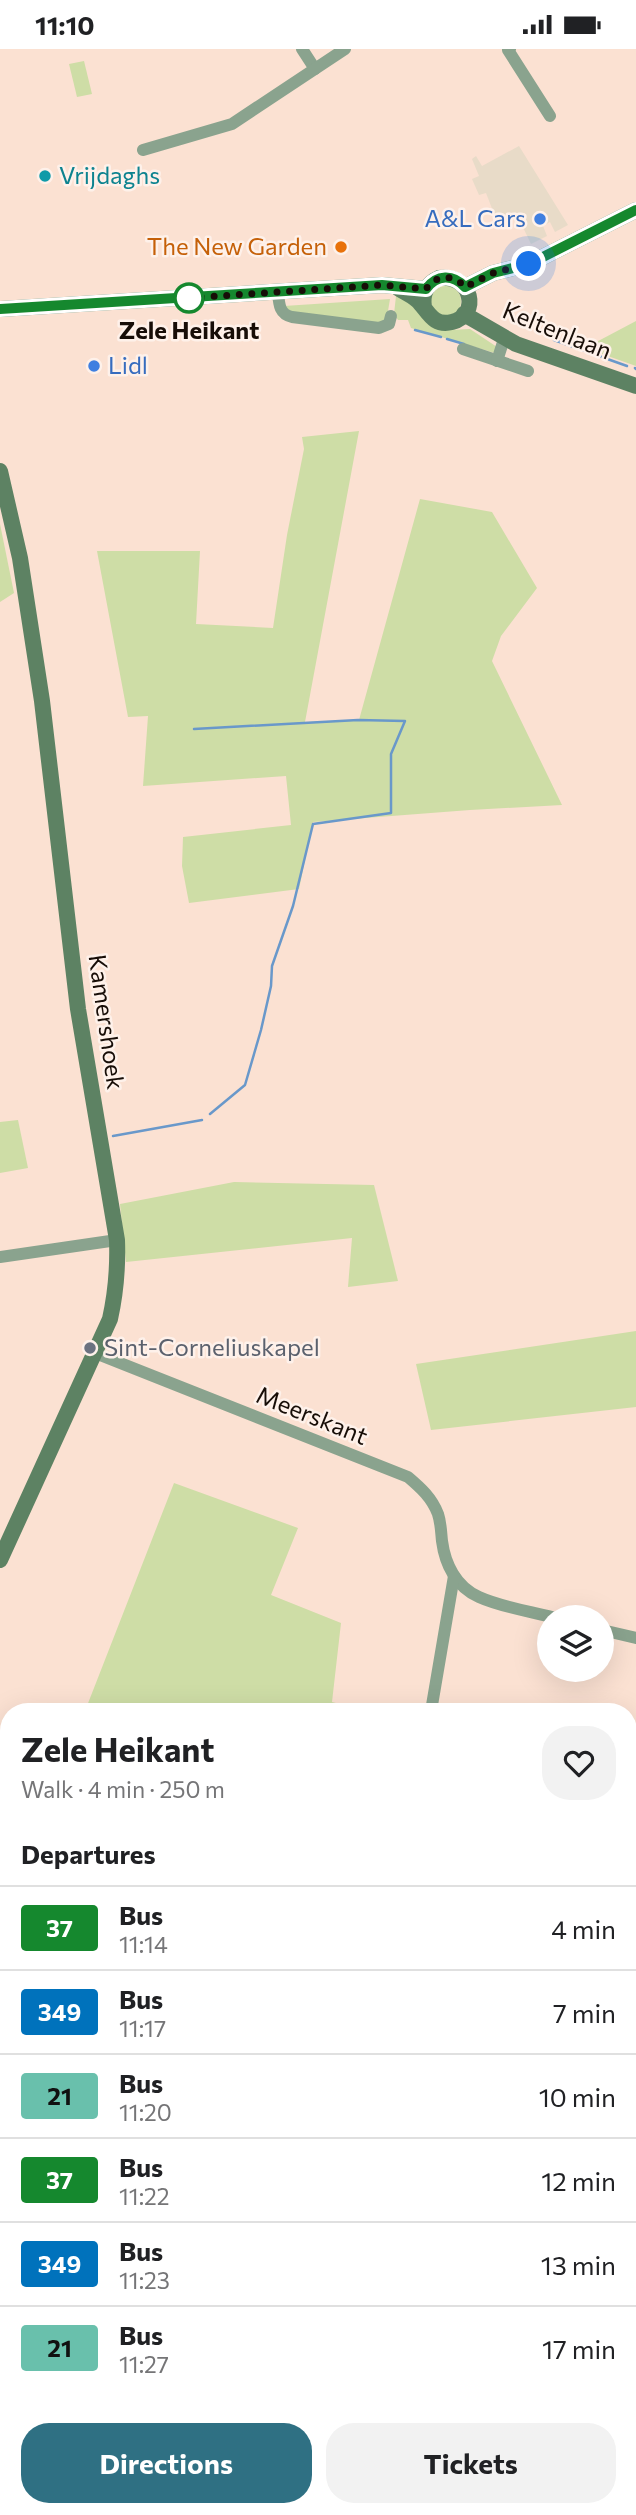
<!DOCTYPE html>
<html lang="en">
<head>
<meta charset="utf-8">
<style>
	body { margin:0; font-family:Commissioner,sans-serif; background:#f2f2f2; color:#202124; height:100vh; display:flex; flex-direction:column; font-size:26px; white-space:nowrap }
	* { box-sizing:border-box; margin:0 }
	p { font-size:23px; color:#757577 }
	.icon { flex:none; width:38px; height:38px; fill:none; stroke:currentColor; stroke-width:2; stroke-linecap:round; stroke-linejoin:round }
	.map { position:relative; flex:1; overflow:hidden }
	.side { position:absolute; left:0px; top:1654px; width:637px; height:814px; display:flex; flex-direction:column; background:#fff; border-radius:28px 28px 0 0; box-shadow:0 7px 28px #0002 }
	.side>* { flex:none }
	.badge { padding:0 14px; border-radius:5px; font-size:24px; line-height:46px }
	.buttons { position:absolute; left:537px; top:1556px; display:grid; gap:14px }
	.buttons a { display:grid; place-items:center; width:77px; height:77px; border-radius:50%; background:#fff; box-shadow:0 7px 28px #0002; font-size:35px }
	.you { position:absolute; width:35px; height:35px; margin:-18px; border:5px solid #fff; border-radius:50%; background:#1a73e8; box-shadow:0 0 0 10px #1a73e833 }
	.map>.badge { position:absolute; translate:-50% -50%; box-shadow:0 0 0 4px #fff }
	h2 { padding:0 21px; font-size:26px; line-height:63px }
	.round { display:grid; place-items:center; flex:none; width:74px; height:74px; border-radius:28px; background:#f2f2f2 }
	.headline { display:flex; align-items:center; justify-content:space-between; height:119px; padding:0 21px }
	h1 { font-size:33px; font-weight:700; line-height:52px }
	.action { display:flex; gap:14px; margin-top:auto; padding:14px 21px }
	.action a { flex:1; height:80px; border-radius:28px; background:#2f7083; color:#fff; font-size:28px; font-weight:700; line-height:80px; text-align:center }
	.action a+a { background:#f2f2f2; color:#202124 }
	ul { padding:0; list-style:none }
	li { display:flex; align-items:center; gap:21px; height:84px; padding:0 21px; border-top:2px solid #e0e0e0 }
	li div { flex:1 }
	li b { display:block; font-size:26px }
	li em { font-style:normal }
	li .badge { min-width:77px; font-weight:700; text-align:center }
	.status { display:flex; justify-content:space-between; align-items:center; height:49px; padding:0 35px; background:#fff; direction:ltr }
	.status svg { height:19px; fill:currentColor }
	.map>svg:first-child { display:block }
	.commercial { fill:#e8dbc8 }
	.green { fill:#cedda6 }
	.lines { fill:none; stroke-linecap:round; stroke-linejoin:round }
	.stream { stroke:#6998ca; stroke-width:2.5 }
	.street { stroke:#8aa38e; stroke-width:12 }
	.secondary { stroke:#5d8263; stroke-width:16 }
	.line-casing { stroke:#fff; stroke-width:16 }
	.line { stroke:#15882e; stroke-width:10 }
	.walk { stroke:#170d07; stroke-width:7; stroke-dasharray:0 12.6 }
	.culture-dot { fill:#0f9aa8; stroke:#fef1ea; stroke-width:2.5 }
	.shop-dot { fill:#3f7fe0; stroke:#fef1ea; stroke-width:2.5 }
	.food-dot { fill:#e8710a; stroke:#fef1ea; stroke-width:2.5 }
	.stop-dot { fill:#fff; stroke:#15882e; stroke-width:3.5 }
	.worship-dot { fill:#6b7280; stroke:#fef1ea; stroke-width:2.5 }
	.labels { text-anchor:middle; stroke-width:5; stroke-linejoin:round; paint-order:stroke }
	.culture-label { font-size:24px; fill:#0d838f; stroke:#fef1ea; text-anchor:start }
	.shop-label { font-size:24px; fill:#366cbe; stroke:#fef1ea; text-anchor:end }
	.food-label { font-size:24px; fill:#c56008; stroke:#fef1ea; text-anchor:end }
	.stop-label { font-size:24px; font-weight:bold; fill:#170d07; stroke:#fef1ea }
	.street-label { font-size:24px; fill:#170d07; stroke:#fef1ea }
	.worship-label { font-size:24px; fill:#5b616d; stroke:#fef1ea; text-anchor:start }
</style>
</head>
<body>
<div class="status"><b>11:10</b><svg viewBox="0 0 49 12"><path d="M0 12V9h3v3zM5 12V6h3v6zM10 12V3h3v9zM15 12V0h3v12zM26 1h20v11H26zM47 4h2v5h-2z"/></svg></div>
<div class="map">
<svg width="636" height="2466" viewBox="0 0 636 2466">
	<rect width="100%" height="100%" fill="#fbe1d2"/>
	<path class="commercial" d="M519,97L568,176L555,183L550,173L543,177L547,187L531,195L519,170L515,172L513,169L498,175L486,144L479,146L472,130L479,127L472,110L476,107L482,117Z"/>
	<g class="green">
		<path d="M84,12L92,45L77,48L69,15Z"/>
		<circle cx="446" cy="252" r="15"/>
		<path d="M396,247L412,254L424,271L432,278L450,281L470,280L497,298L495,304L411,279L408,271H398L394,265Z"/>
		<path d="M390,250L387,268L383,275L293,264L284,257Z"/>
		<path d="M636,272V317L585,299Z"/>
		<path d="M359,382L305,673L359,671L420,450L492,463L537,539L501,587L492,612L562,756L470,761L313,773L299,840L189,854L182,817L183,788L291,776L286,727L143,737L148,667L128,668L97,502H200L196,575L273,579L287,486L304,400L302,388Z"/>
		<path d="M0,475L14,544L0,553Z"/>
		<path d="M18,1071L28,1119L0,1124V1073Z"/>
		<path d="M234,1133L374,1136L398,1232L348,1238L352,1189L126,1213L120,1155Z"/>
		<path d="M636,1282V1358L431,1381L416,1315Z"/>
		<path d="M174,1434L298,1479L271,1546L341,1574L332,1653L367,1662H85Z"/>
		<path d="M0,1873L9,1878V2459H131L130,2466H0Z"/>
		<path d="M628,2166L636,2168V2193L633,2204L636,2205V2466H441L440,2459H628Z"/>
		<path d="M178,2459H236L235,2466H178Z"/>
	</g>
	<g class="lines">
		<g class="stream">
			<path d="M415,281L441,288"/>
			<path d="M447,290L464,295"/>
			<path d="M554,291L627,317"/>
			<path d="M635,319L636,320"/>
			<path d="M194,680L358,671L405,672L391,705V764L313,775L293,857L272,917L271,937L261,981L245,1036L210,1065"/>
			<path d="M113,1087L202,1071"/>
		</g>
		<g class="street">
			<path d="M302,0L315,20"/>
			<path d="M510,0L508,1L550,67"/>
			<path d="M143,101L232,75L345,0"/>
			<path d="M278,243C279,255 279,265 292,268L379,279L389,275L391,267"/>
			<path d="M463,300L528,322"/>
			<path d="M497,312L504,290"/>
			<path d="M0,1208L117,1191"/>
			<path d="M95,1304L408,1428C421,1439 432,1449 438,1465C441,1474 441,1483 442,1492C445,1515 456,1538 479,1548C501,1558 528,1562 552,1568"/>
			<path d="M602,1581L636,1589"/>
			<path d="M431,1662L454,1527"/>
		</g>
		<g class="secondary">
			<path d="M465,238L493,224L529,215L636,161"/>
			<path d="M398,239C404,243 411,246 417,251C428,261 432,278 452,273C481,266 472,225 439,229C426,235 422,245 424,258"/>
			<path d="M0,260L382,236L426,240"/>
			<path d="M464,265L516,295L636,337"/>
			<path d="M0,422L20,509L42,652L78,960L117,1191C118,1219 116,1243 110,1270L0,1511"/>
		</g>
	</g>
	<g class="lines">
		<g class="line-casing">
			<path id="line" d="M0,260L382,236L426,240C437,225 453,225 465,238L493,224L529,215L636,161"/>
		</g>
		<use href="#line" class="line"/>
		<path class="walk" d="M189,249L382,236L426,240C437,225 453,225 465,238L493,224L529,215"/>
	</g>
	<circle class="culture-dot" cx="45" cy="127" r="7"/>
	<g class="shop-dot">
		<circle cx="540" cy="170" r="7"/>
		<circle cx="94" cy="317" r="7"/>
	</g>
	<circle class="food-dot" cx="341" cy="198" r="7"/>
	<circle class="stop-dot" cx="189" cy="249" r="14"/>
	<circle class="worship-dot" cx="90" cy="1299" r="7"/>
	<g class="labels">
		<g class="culture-label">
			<text x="59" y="135">Vrijdaghs</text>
		</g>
		<g class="shop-label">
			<text x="526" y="178">A&amp;L Cars</text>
			<text x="108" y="325" text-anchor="start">Lidl</text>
		</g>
		<g class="food-label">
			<text x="327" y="206">The New Garden</text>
		</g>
		<g class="stop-label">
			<text x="189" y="290">Zele Heikant</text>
		</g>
		<g class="street-label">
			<text transform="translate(557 282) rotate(22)" y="8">Keltenlaan</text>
			<text transform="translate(106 973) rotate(82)" y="8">Kamershoek</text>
			<text transform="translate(312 1367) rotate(22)" y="8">Meerskant</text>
		</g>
		<g class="worship-label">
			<text x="104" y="1307">Sint-Corneliuskapel</text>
		</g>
	</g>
</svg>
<div class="buttons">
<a><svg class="icon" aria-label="layers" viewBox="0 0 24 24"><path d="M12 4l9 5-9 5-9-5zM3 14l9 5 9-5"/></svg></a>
</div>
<div class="you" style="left:529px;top:215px"></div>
<section class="side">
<div class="headline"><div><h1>Zele Heikant</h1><p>Walk · 4 min · 250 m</p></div><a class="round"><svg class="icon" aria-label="heart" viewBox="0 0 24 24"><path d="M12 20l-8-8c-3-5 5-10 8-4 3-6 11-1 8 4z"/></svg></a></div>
<h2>Departures</h2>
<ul>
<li><span class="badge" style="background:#15882e;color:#fff">37</span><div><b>Bus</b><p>11:14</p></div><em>4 min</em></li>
<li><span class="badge" style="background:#0072bc;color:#fff">349</span><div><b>Bus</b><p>11:17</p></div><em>7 min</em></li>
<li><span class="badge" style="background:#69c0ac;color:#111">21</span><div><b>Bus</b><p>11:20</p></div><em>10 min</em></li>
<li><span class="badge" style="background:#15882e;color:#fff">37</span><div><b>Bus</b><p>11:22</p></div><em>12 min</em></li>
<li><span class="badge" style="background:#0072bc;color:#fff">349</span><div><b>Bus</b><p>11:23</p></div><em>13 min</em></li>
<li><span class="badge" style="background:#69c0ac;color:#111">21</span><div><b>Bus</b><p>11:27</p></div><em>17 min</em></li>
</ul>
<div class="action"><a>Directions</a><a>Tickets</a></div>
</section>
</div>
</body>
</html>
